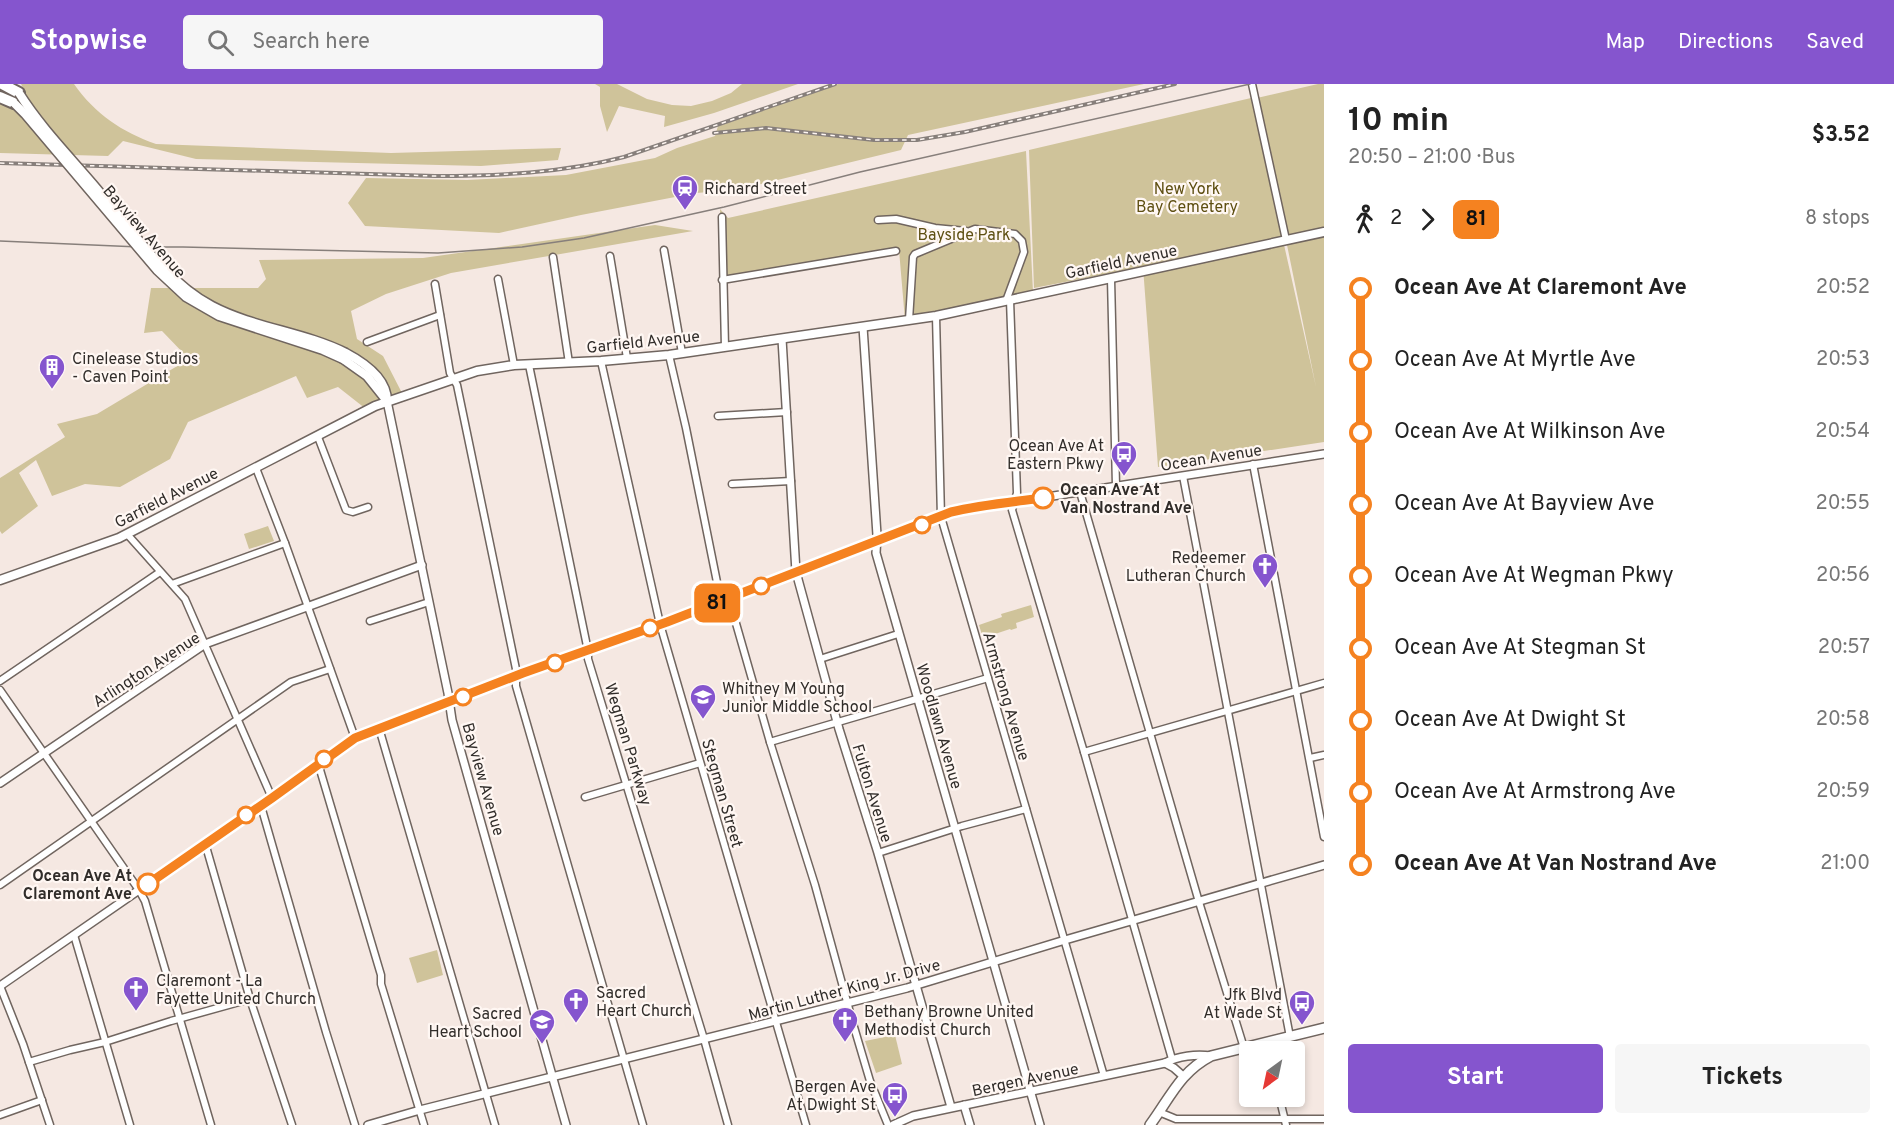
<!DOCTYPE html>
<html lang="en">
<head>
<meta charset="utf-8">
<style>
	body { margin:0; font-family:Overpass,sans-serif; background:#f6f6f6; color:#222; height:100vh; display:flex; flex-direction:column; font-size:22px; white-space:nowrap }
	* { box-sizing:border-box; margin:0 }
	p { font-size:20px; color:#767676 }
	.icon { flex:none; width:33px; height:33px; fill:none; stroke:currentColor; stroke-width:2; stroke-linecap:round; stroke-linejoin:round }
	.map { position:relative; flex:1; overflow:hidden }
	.panel { display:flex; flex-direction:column; background:#fff; width:570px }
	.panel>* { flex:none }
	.badge { padding:0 12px; border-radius:9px; font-size:21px; line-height:39px }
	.needle { width:39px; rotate:213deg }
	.fabs { position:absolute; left:1239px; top:957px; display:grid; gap:12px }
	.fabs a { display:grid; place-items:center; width:66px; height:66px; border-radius:6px; background:#fff; box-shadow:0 3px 9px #0003; font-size:30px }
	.map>.badge { position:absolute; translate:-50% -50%; box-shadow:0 0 0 3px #fff }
	.legs { display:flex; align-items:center; gap:9px; height:66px; padding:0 24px; font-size:20px }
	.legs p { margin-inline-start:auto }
	.overview { display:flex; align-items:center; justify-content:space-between; height:102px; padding:0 24px }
	h1 { font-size:33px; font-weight:700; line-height:45px }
	.button { display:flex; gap:12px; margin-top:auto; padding:12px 24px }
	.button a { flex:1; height:69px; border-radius:6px; background:#8555ce; color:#fff; font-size:24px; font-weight:700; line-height:69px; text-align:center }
	.button a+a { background:#f6f6f6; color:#222 }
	ul { padding:0 24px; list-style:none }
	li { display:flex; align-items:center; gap:21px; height:72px; font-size:22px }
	li i { display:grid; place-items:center; width:9px; height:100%; margin:0 8px; background:currentColor }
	li i::after { content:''; width:15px; height:15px; margin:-8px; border:4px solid; border-radius:50%; background:#fff }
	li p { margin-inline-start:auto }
	li:first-child i { background:linear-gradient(#0000 50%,currentColor 0) }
	li:last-child i { background:linear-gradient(currentColor 50%,#0000 0) }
	header { display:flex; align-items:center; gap:36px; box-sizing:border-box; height:84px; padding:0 30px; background:#8555ce; color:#fff }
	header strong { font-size:28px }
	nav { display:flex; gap:33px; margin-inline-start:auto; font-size:21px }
	.search { width:420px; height:54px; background:#f6f6f6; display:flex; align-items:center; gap:15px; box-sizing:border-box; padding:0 21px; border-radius:6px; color:#767676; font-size:22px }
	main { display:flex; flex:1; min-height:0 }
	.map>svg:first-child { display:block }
	.green { fill:#cfc39a }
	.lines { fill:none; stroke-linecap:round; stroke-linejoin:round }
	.minor-casing { stroke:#70655f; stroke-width:9 }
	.tertiary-casing { stroke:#70655f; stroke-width:10 }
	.secondary-casing { stroke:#70655f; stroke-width:11 }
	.primary-casing { stroke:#70655f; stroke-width:12 }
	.motorway-casing { stroke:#70655f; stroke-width:14 }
	.minor { stroke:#fff; stroke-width:6 }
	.tertiary { stroke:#fff; stroke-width:7 }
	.secondary { stroke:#fff; stroke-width:8 }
	.primary { stroke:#fff; stroke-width:9 }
	.motorway { stroke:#fff; stroke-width:10 }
	.tram { stroke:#877f7b; stroke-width:1.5 }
	.rail-casing { stroke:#877f7b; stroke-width:4 }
	.rail { stroke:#fff7f3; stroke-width:1.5; stroke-dasharray:4.5; stroke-linecap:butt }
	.secondary-bridge-casing { stroke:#70655f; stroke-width:11; stroke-linecap:butt }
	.secondary-bridge { stroke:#fff; stroke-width:8 }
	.line-1-casing { stroke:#fff; stroke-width:14 }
	.line-1 { stroke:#f58220; stroke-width:9 }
	.stop-1-dot { fill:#fff; stroke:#f58220; stroke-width:3 }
	.labels { text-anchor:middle; stroke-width:4.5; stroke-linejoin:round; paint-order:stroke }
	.poi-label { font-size:16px; fill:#312d2a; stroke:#fff7f3; text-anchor:start }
	.park-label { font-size:16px; fill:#5e4f12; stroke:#fff7f3 }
	.street-label { font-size:16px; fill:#312d2a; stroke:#fff7f3 }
	.stop-label { font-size:16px; font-weight:bold; fill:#312d2a; stroke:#fff7f3; text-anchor:start }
</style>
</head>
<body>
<header>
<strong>Stopwise</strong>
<div class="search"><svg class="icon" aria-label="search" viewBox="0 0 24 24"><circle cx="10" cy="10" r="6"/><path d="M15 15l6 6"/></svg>Search here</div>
<nav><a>Map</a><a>Directions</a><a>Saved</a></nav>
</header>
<main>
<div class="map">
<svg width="1324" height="1041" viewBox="0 0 1324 1041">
	<rect width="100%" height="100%" fill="#f5e8e2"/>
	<g class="green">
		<path d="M21,0H74C95,30 122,48 156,60L391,69L561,64L558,76L481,82L196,75L123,57L108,72L0,69V19L10,21L23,4Z"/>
		<path d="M595,0H617L647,15L672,21L691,22L712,17L731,9L742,0H798L714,29L664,43L665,32L619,22L607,48L600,22V3Z"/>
		<path d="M838,0H1144L908,51L901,66L736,106L696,109L581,131L499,149L365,142L348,119L366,94L467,96L566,91L655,74L677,64L715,52L718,42Z"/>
		<path d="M1318,0H1324V358L1158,383L1143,183L1034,204L1029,66L1251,14L1316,303L1257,14Z"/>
		<path d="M1026,67L1033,208L905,236L899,166L722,194L720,125L728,134Z"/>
		<path d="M655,141L693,147L451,189L386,210L351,227L357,255L383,272L403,311L366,325L338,303L307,314L296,292L188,338L170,375L120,403L85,400L52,412L36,376L19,389L38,422L2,450L0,447V394L65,353L57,340L97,330L189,275L162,247L144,249L151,204H258L266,195L259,176L423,174Z"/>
		<path d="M268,442L274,457L249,465L244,450Z"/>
		<path d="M1031,521L1034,533L1016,539L1017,544L1011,546L1010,545L983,554L979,541L1002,533L1001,530Z"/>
		<path d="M437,866L443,891L417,899L409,874Z"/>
		<path d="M895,951L902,980L876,989L865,957Z"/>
	</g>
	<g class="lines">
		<g class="minor-casing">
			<g id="minor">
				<path d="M1252,0L1286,156"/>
				<path d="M722,133L725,263"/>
				<path d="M878,136L896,135L935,144L966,147"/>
				<path d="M664,166L682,269"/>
				<path d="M610,172L627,274"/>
				<path d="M553,173L569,279"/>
				<path d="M498,195L514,281"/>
				<path d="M1111,195L1116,402"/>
				<path d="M722,196L896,167"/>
				<path d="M435,200L450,289L457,301L516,585V602L643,1041"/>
				<path d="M1010,216L1017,409L1012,426L1084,668L1172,975"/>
				<path d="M936,232L941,433L1104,992"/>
				<path d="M909,236L913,173L915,170L975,145L1015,150L1022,157L1024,168L1006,217"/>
				<path d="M367,258L440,231"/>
				<path d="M669,271L686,344L721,518"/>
				<path d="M601,277L660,540L806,1041"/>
				<path d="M529,281L588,567V575L704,955L728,1041"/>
				<path d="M718,332L787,328"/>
				<path d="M318,353L346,426L353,428L368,423"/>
				<path d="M1253,380L1324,753"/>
				<path d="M256,384L285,459L355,654"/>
				<path d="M1183,392L1290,953"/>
				<path d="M732,400L791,397"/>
				<path d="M1080,408L1199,818L1244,964"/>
				<path d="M127,450L185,515L272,714"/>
				<path d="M172,500L285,459"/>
				<path d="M729,515L770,658L815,801L854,943L870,997L888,1041"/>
				<path d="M370,537L429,518"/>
				<path d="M820,575L898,550"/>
				<path d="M0,597L160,488"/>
				<path d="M0,606L139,806L145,817L211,1041"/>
				<path d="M379,644L495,1041"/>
				<path d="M770,658L988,594"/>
				<path d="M1084,668L1324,599"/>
				<path d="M1310,674L1324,671"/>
				<path d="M318,679L381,891V900L424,1041"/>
				<path d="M585,713L700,679"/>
				<path d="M261,722L326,948L355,1041"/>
				<path d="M205,759L250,915L292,1041"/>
				<path d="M878,769L962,742L1026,725"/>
				<path d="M0,801L291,598L330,585"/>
				<path d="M74,851L130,1041"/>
				<path d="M0,902L23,960L50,1041"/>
				<path d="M1265,959L1268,968"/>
				<path d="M29,978L70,966L105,958L171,937L250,915"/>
				<path d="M1279,1012L1286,1041"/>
				<path d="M1159,1028L1176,1035H1324"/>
				<path d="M0,1031L42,1016"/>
			</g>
		</g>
		<g class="tertiary-casing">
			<g id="tertiary">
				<path d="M863,243L877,451L876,469L1040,1041"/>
				<path d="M782,255L796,488L839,645L878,769L951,1023"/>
				<path d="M387,317L448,609L452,636L566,1041"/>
				<path d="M0,699L205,560L422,481"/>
				<path d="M0,902L272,714L355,654L523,589L667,538L951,428L982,421L1014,418L1324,370"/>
				<path d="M1165,979L1174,984L1183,992"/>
				<path d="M964,1021L970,1041"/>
				<path d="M368,1041L420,1026L907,904L1065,856L1324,781"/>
				<path d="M893,1041L913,1032L1165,979C1178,972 1196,970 1211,972"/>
			</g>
		</g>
		<g class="secondary-casing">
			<g id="secondary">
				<path d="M346,269C365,279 387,295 387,317"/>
				<path d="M343,275L367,292L387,317"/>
				<path d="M0,496L119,454L375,322L477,287L514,281L601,277L669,271L936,232L1324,148"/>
			</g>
		</g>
		<g class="primary-casing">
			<path id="primary" d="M1150,1041C1170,1014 1180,988 1211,972L1324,944"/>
		</g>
		<g class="motorway-casing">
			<g id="motorway">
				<path d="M2,0L19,9"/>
				<path d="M0,13L14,19"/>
			</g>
		</g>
		<use href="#minor" class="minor"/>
		<use href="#tertiary" class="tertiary"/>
		<use href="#secondary" class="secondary"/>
		<use href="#primary" class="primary"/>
		<use href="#motorway" class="motorway"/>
		<path class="tram" d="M0,157L139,163H183L438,169L522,163L584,154L724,123L860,88L1250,0"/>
		<g class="rail-casing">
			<g id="rail">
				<path d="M714,49L766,44L874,56H917L965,48L1175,0"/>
				<path d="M0,79L435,92C498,92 562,89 624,73L835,0"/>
			</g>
		</g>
		<use href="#rail" class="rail"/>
		<g class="secondary-bridge-casing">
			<g id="secondary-bridge">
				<path d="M19,9C41,44 71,74 97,105C130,144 166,198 212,222C254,244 304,248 346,269"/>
				<path d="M14,19L25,30L157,186L186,213L219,232L323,266L343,275"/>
			</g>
		</g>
		<use href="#secondary-bridge" class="secondary-bridge"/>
	</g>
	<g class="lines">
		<g class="line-1-casing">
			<path id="line-1" d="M148,800L272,714L355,654L523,589L667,538L951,428C981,421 1012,418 1043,414"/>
		</g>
		<use href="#line-1" class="line-1"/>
	</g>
	<defs>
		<g id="station-pin" transform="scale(1.35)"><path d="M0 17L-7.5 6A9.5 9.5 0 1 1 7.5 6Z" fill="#8555ce" stroke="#fff7f3"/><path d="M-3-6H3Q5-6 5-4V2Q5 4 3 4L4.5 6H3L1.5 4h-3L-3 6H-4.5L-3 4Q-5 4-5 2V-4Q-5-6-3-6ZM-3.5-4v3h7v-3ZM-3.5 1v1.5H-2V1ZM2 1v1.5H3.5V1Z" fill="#fff"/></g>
		<g id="building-pin" transform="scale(1.35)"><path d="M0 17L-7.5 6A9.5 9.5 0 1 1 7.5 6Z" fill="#8555ce" stroke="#fff7f3"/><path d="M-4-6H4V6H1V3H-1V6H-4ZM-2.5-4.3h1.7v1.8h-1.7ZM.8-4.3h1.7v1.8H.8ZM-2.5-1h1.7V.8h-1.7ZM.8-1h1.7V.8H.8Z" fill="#fff"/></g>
		<g id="bus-pin" transform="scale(1.35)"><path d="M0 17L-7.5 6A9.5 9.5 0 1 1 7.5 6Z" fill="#8555ce" stroke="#fff7f3"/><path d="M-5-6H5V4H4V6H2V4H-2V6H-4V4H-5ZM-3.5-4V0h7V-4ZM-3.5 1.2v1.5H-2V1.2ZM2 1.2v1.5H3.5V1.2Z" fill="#fff"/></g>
		<g id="church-pin" transform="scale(1.35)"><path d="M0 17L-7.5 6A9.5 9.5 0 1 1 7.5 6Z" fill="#8555ce" stroke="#fff7f3"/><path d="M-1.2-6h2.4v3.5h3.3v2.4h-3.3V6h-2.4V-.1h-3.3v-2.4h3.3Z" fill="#fff"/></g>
		<g id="school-pin" transform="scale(1.35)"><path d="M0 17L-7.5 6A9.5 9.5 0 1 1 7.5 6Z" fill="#8555ce" stroke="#fff7f3"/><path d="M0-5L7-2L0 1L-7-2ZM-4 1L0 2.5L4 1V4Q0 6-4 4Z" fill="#fff"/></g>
	</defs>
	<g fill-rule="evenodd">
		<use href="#station-pin" x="685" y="104"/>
		<use href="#building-pin" x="52" y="283"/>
		<use href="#bus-pin" x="1124" y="370"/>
		<use href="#church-pin" x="1265" y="482"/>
		<use href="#school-pin" x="703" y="613"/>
		<use href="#church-pin" x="136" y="905"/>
		<use href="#church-pin" x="576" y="917"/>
		<use href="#bus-pin" x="1302" y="919"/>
		<use href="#church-pin" x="845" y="936"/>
		<use href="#school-pin" x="542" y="938"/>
		<use href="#bus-pin" x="895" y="1011"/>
	</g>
	<g class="stop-1-dot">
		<circle cx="1043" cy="414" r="10"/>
		<circle cx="922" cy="441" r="8"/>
		<circle cx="761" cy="502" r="8"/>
		<circle cx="650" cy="544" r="8"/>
		<circle cx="555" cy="579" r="8"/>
		<circle cx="463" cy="613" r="8"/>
		<circle cx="324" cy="675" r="8"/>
		<circle cx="246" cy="731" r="8"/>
		<circle cx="148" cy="800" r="10"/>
	</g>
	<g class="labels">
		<g class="poi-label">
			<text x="704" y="110">Richard Street</text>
			<text x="72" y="280">Cinelease Studios<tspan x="72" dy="18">- Caven Point</tspan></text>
			<text x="1104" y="367" text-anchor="end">Ocean Ave At<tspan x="1104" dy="18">Eastern Pkwy</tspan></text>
			<text x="1246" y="479" text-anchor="end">Redeemer<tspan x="1246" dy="18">Lutheran Church</tspan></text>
			<text x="722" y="610">Whitney M Young<tspan x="722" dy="18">Junior Middle School</tspan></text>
			<text x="156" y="902">Claremont - La<tspan x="156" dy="18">Fayette United Church</tspan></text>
			<text x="596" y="914">Sacred<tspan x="596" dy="18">Heart Church</tspan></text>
			<text x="1282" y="916" text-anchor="end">Jfk Blvd<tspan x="1282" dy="18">At Wade St</tspan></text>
			<text x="864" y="933">Bethany Browne United<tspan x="864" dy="18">Methodist Church</tspan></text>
			<text x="522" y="935" text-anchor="end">Sacred<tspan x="522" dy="18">Heart School</tspan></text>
			<text x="876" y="1008" text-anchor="end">Bergen Ave<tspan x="876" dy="18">At Dwight St</tspan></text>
		</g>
		<g class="park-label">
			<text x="1187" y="110">New York<tspan x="1187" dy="18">Bay Cemetery</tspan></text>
			<text x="964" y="156">Bayside Park</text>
		</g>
		<g class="street-label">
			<text transform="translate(145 147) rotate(49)" y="6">Bayview Avenue</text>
			<text transform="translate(1121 177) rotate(-12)" y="6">Garfield Avenue</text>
			<text transform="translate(643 257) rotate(-6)" y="6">Garfield Avenue</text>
			<text transform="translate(1211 373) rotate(-9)" y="6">Ocean Avenue</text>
			<text transform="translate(166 413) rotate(-27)" y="6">Garfield Avenue</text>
			<text transform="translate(146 585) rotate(-33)" y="6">Arlington Avenue</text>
			<text transform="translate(1007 612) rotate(74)" y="6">Armstrong Avenue</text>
			<text transform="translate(940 642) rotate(74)" y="6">Woodlawn Avenue</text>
			<text transform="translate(629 660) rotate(73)" y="6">Wegman Parkway</text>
			<text transform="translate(484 695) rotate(74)" y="6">Bayview Avenue</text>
			<text transform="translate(723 709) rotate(74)" y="6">Stegman Street</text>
			<text transform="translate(873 709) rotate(73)" y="6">Fulton Avenue</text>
			<text transform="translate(844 905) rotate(-15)" y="6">Martin Luther King Jr. Drive</text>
			<text transform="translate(1025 995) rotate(-12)" y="6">Bergen Avenue</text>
		</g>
		<g class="stop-label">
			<text x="1060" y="411">Ocean Ave At<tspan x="1060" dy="18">Van Nostrand Ave</tspan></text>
			<text x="132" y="797" text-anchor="end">Ocean Ave At<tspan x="132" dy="18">Claremont Ave</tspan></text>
		</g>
	</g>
</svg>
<div class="fabs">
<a><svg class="needle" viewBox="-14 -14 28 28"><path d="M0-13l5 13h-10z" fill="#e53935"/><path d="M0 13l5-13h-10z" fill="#767676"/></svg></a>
</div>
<b class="badge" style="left:717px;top:519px;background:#f58220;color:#111">81</b>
</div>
<section class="panel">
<div class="overview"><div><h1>10 min</h1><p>20:50 – 21:00 · Bus</p></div><b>$3.52</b></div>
<div class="legs"><svg class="icon" aria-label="walk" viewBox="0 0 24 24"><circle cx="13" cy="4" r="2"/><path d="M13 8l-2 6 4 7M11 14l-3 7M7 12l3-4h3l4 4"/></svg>2<svg class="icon" aria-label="forward" viewBox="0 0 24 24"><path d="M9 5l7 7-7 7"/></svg><b class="badge" style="background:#f58220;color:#111">81</b><p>8 stops</p></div>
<ul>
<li><i style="color:#f58220"></i><b>Ocean Ave At Claremont Ave</b><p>20:52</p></li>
<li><i style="color:#f58220"></i><span>Ocean Ave At Myrtle Ave</span><p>20:53</p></li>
<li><i style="color:#f58220"></i><span>Ocean Ave At Wilkinson Ave</span><p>20:54</p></li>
<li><i style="color:#f58220"></i><span>Ocean Ave At Bayview Ave</span><p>20:55</p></li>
<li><i style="color:#f58220"></i><span>Ocean Ave At Wegman Pkwy</span><p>20:56</p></li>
<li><i style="color:#f58220"></i><span>Ocean Ave At Stegman St</span><p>20:57</p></li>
<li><i style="color:#f58220"></i><span>Ocean Ave At Dwight St</span><p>20:58</p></li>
<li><i style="color:#f58220"></i><span>Ocean Ave At Armstrong Ave</span><p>20:59</p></li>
<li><i style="color:#f58220"></i><b>Ocean Ave At Van Nostrand Ave</b><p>21:00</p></li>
</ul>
<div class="button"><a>Start</a><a>Tickets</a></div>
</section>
</main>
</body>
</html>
